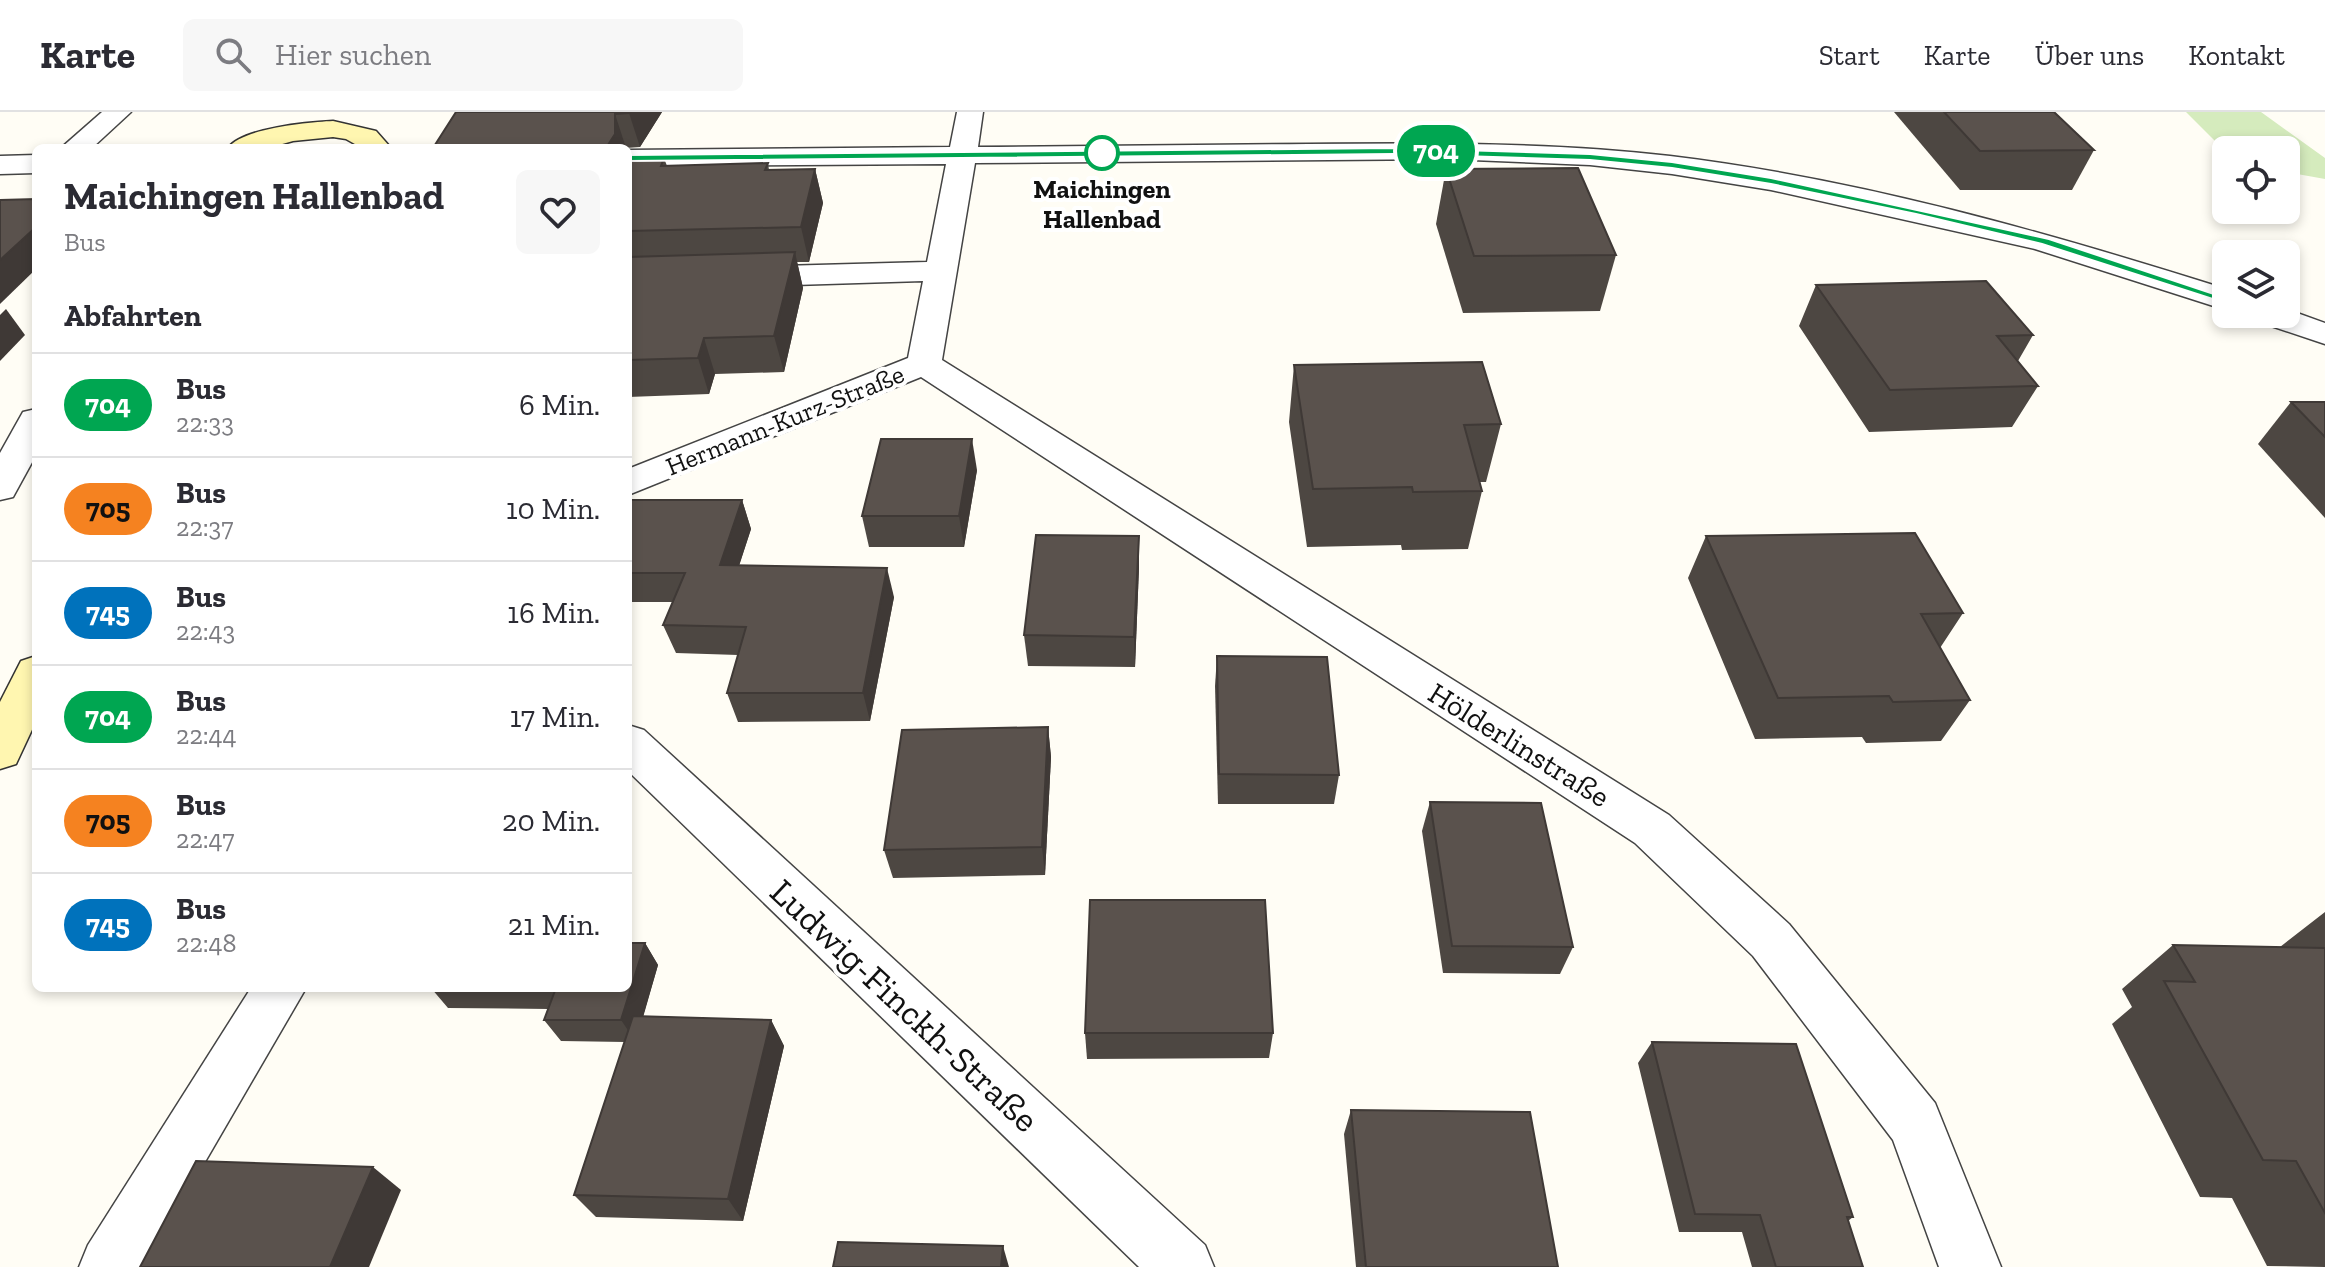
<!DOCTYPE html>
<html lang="de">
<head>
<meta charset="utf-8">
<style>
	body { margin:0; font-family:"Zilla Slab",serif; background:#f7f7f7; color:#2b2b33; height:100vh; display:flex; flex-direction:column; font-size:30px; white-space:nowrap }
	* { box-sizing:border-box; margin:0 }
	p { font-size:26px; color:#7c7c81 }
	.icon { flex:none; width:44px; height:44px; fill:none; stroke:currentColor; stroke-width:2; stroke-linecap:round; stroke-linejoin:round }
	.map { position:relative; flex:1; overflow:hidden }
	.drawer { position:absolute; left:32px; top:32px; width:600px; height:848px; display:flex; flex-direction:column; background:#fff; border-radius:12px; box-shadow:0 4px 12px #0003 }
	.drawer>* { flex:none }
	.badge { padding:0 16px; border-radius:26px; font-size:28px; line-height:52px }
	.tools { position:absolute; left:2212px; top:24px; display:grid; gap:16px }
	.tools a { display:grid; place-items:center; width:88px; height:88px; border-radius:12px; background:#fff; box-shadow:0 4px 12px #0003; font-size:40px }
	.map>.badge { position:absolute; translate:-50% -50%; box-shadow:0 0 0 4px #fff }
	h2 { padding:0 32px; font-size:30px; line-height:72px }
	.round { display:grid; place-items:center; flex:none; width:84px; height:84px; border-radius:12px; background:#f7f7f7 }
	.headline { display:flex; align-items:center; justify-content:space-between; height:136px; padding:0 32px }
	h1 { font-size:38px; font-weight:700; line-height:60px }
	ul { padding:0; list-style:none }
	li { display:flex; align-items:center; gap:24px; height:104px; padding:0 32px; border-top:2px solid #e1e1e2 }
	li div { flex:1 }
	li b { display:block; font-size:30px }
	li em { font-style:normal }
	li .badge { min-width:88px; font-weight:700; text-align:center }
	header { display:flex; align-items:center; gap:48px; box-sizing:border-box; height:112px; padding:0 40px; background:#fff; border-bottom:2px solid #e1e1e2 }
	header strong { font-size:38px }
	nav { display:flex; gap:44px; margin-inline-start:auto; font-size:28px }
	.search { width:560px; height:72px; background:#f7f7f7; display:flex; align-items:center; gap:20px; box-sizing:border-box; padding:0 28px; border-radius:12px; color:#7c7c81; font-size:30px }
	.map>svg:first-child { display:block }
	.green { fill:#d5ebbd }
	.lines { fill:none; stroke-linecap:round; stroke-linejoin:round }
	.street-casing { stroke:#444; stroke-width:3 }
	.secondary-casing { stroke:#333; stroke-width:3 }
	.street { fill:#fff; fill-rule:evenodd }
	.secondary { fill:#fff6b0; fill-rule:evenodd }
	.wall { fill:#4d4742 }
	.shaded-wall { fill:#3f3936 }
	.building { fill:#5a524d; stroke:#3f3936; stroke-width:2 }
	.line { fill:#00a651; stroke:#fff; stroke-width:2 }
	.stop-dot { fill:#fff; stroke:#00a651; stroke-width:4 }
	.labels { text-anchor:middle; stroke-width:8; stroke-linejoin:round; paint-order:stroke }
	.far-stop-label { font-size:26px; font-weight:bold; fill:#111; stroke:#fff }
	.far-street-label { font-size:26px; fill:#111; stroke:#fff }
	.street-label { font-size:30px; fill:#111; stroke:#fff }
	.near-street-label { font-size:36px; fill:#111; stroke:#fff }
</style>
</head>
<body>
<header>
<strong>Karte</strong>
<div class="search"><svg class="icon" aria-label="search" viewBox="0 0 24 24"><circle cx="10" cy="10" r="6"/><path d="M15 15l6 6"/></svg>Hier suchen</div>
<nav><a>Start</a><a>Karte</a><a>Über uns</a><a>Kontakt</a></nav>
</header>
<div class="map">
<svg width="2325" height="1155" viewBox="0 0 2325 1155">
	<rect width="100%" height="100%" fill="#fffdf5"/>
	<path class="green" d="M2186,0H2261L2325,46V67L2286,60V38L2226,40Z"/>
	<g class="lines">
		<g class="street-casing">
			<g id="street">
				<path d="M102,0H131L92,36H61Z"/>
				<path d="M957,0H983L978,35C1088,34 1198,33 1308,32C1429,31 1550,30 1670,44C1860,67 2045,120 2226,177V198L2035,137L1771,78L1672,62L1590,53L1448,47L975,51L942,248L1669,703L1789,812L1935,991L2001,1155H1939L1893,1028L1753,844L1635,731L921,265L628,383V357L908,246L923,169L628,178V158L927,150L946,52L628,54V38L950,35Z"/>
				<path d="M36,43V61L0,62V44Z"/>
				<path d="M2286,197L2325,211V232L2256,209L2252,202H2286Z"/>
				<path d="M36,297V343L13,385L0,388V341L23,300Z"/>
				<path d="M628,613L644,618L1205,1133L1214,1155H1139L628,659Z"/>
				<path d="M251,876H306L144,1155H79L88,1133Z"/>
			</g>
		</g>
		<g class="secondary-casing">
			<g id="secondary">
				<path d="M333,9L376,19L391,36H362L346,27L333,25L293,29L268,36H228C242,16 310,10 333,9Z"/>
				<path d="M36,544V609L16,652L0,657V590L21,549Z"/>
			</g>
		</g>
		<use href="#street" class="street"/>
		<use href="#secondary" class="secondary"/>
	</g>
	<g class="wall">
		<path d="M456,0H662L640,35L626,36Z"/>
		<path d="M1894,0H2054L2094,38L2072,78H1960Z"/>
		<path d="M664,46L667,54L768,51L769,58L815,57L823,91L809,150H797L803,176L784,260L715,262L709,282L628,285V48Z"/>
		<path d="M1446,57L1616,143L1600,199L1463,201L1436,112Z"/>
		<path d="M1816,173L2033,223L2018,249L2038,274L2012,315L1869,320L1799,214Z"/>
		<path d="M1294,253L1501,312L1486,370H1480L1482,379L1468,437L1402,438L1401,433L1307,435L1289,310Z"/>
		<path d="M2291,290H2325V406L2258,332Z"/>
		<path d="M977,358L964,435H869L862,404Z"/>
		<path d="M628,388H742L751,417L739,453L894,485L870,609L738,610L727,581L738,543L676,541L663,513L673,490H628Z"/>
		<path d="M1139,424V455L1135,555L1028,554L1024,523Z"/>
		<path d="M1706,424L1963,501L1940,536L1970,588L1941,629L1866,631L1862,625L1755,627L1688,466Z"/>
		<path d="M1217,544L1339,663L1334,692H1218L1215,574Z"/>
		<path d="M1048,615L1051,645L1045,763L893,766L884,738Z"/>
		<path d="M1430,690L1573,835L1560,862L1443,861L1422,719Z"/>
		<path d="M2325,800V1155L2267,1154L2232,1086L2200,1085L2112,912L2132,895L2122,877L2173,833L2280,835Z"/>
		<path d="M645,831L658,853L643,904L771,908L784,934L743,1109L596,1105L574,1083L625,930L561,929L544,908L549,897L448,896L431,876H628Z"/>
		<path d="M1085,921H1273L1269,946L1087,947Z"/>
		<path d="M1652,930L1853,1105L1848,1109L1863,1155H1752L1742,1120H1679L1638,951Z"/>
		<path d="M1351,998L1558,1155H1356L1344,1022Z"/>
	</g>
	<g class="shaded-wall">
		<path d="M630,0H662L640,35L629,1Z"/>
		<path d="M615,2L626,36H606Z"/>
		<path d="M815,57L823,91L809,150L801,115Z"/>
		<path d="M36,115V157L0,192V148Z"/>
		<path d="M795,140L803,176L784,260L774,224Z"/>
		<path d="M6,197L25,223L0,249V203Z"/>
		<path d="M704,226L715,262L709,282L698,246Z"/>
		<path d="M972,327L977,358L964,435L959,404Z"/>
		<path d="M742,388L751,417L730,482L720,453Z"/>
		<path d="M1139,424V455L1135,555L1134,525Z"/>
		<path d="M887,456L894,485L870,609L863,581Z"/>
		<path d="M1048,615L1051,645L1045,763L1042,735Z"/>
		<path d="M645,831L658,853L636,930L621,908Z"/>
		<path d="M771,908L784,934L743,1109L728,1087Z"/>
		<path d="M373,1055L401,1078L369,1155H330Z"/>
		<path d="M1003,1134L1009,1155H1001Z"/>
	</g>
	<g class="building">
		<path d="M456,0H630L629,1L615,2V22L606,36H433Z"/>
		<path d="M1944,0H2054L2094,38L1980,39Z"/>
		<path d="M664,46L661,54L768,51L765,58L815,57L801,115L628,119V48Z"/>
		<path d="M1578,56L1616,143L1474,144L1446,57Z"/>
		<path d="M36,87V115L0,148V88Z"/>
		<path d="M795,140L774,224L704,226L698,246L628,248V145Z"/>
		<path d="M1986,169L2033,223L1997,224L2038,274L1890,278L1816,173Z"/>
		<path d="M1482,250L1501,312L1464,313L1482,379L1413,380L1412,375L1313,377L1294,253Z"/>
		<path d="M2291,290H2325V325Z"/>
		<path d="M881,327H972L959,404H862Z"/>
		<path d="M628,388H742L720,453L887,456L863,581H727L746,515L663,513L685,461H628Z"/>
		<path d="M1915,421L1963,501L1921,502L1970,588L1893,590L1889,584L1778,586L1706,424Z"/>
		<path d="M1036,423L1139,424L1134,525L1024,523Z"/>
		<path d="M1217,544L1327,545L1339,663L1219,662Z"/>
		<path d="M1048,615L1042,735L884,738L902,618Z"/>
		<path d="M1430,690L1541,691L1573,835L1452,834Z"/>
		<path d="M1090,788H1265L1273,921H1085Z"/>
		<path d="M628,831H645L621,908H544L556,876H628Z"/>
		<path d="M2173,833L2325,836V1101L2296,1049L2263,1048L2164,869L2195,870Z"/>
		<path d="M633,904L771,908L728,1087L574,1083Z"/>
		<path d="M1652,930L1796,932L1853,1105H1847L1863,1155H1776L1760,1103L1695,1102Z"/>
		<path d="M1351,998L1530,1000L1558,1155H1366Z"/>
		<path d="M196,1049L373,1055L330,1155H140Z"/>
		<path d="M838,1130L1003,1134L1001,1155H833Z"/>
	</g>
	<path class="line" d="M1394,36L1590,42L1672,50L1771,66L2049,127L2232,188L2222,190L2042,132L1916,102L1771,72L1672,56L1590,48L1394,42L628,49L623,46L628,43Z"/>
	<circle class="stop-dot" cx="1102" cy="41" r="16"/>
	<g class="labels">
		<g class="far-stop-label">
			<text x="1102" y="86">Maichingen<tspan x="1102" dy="30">Hallenbad</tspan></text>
		</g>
		<g class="far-street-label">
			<text transform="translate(785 308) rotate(-22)" y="9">Hermann-Kurz-Straße</text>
		</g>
		<g class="street-label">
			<text transform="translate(1519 633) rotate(32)" y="10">Hölderlinstraße</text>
		</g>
		<g class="near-street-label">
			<text transform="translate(905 893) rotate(43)" y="13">Ludwig-Finckh-Straße</text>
		</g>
	</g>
</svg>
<div class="tools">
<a><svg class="icon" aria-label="locate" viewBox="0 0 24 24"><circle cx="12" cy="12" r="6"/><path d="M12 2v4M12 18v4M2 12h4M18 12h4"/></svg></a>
<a><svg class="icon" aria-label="layers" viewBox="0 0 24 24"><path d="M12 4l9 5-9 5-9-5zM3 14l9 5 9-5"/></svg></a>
</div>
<b class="badge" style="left:1436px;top:39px;background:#00a651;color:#fff">704</b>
<section class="drawer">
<div class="headline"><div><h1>Maichingen Hallenbad</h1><p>Bus</p></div><a class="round"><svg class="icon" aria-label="heart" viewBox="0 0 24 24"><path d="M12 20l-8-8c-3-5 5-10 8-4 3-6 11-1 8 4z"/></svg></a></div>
<h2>Abfahrten</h2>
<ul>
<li><span class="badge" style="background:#00a651;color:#fff">704</span><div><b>Bus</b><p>22:33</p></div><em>6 Min.</em></li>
<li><span class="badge" style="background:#f58220;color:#111">705</span><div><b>Bus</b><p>22:37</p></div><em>10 Min.</em></li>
<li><span class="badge" style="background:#0072bc;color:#fff">745</span><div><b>Bus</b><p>22:43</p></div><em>16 Min.</em></li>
<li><span class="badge" style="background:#00a651;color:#fff">704</span><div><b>Bus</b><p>22:44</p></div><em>17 Min.</em></li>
<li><span class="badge" style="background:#f58220;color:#111">705</span><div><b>Bus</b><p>22:47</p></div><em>20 Min.</em></li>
<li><span class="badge" style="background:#0072bc;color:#fff">745</span><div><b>Bus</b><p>22:48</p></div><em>21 Min.</em></li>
</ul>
</section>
</div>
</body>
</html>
